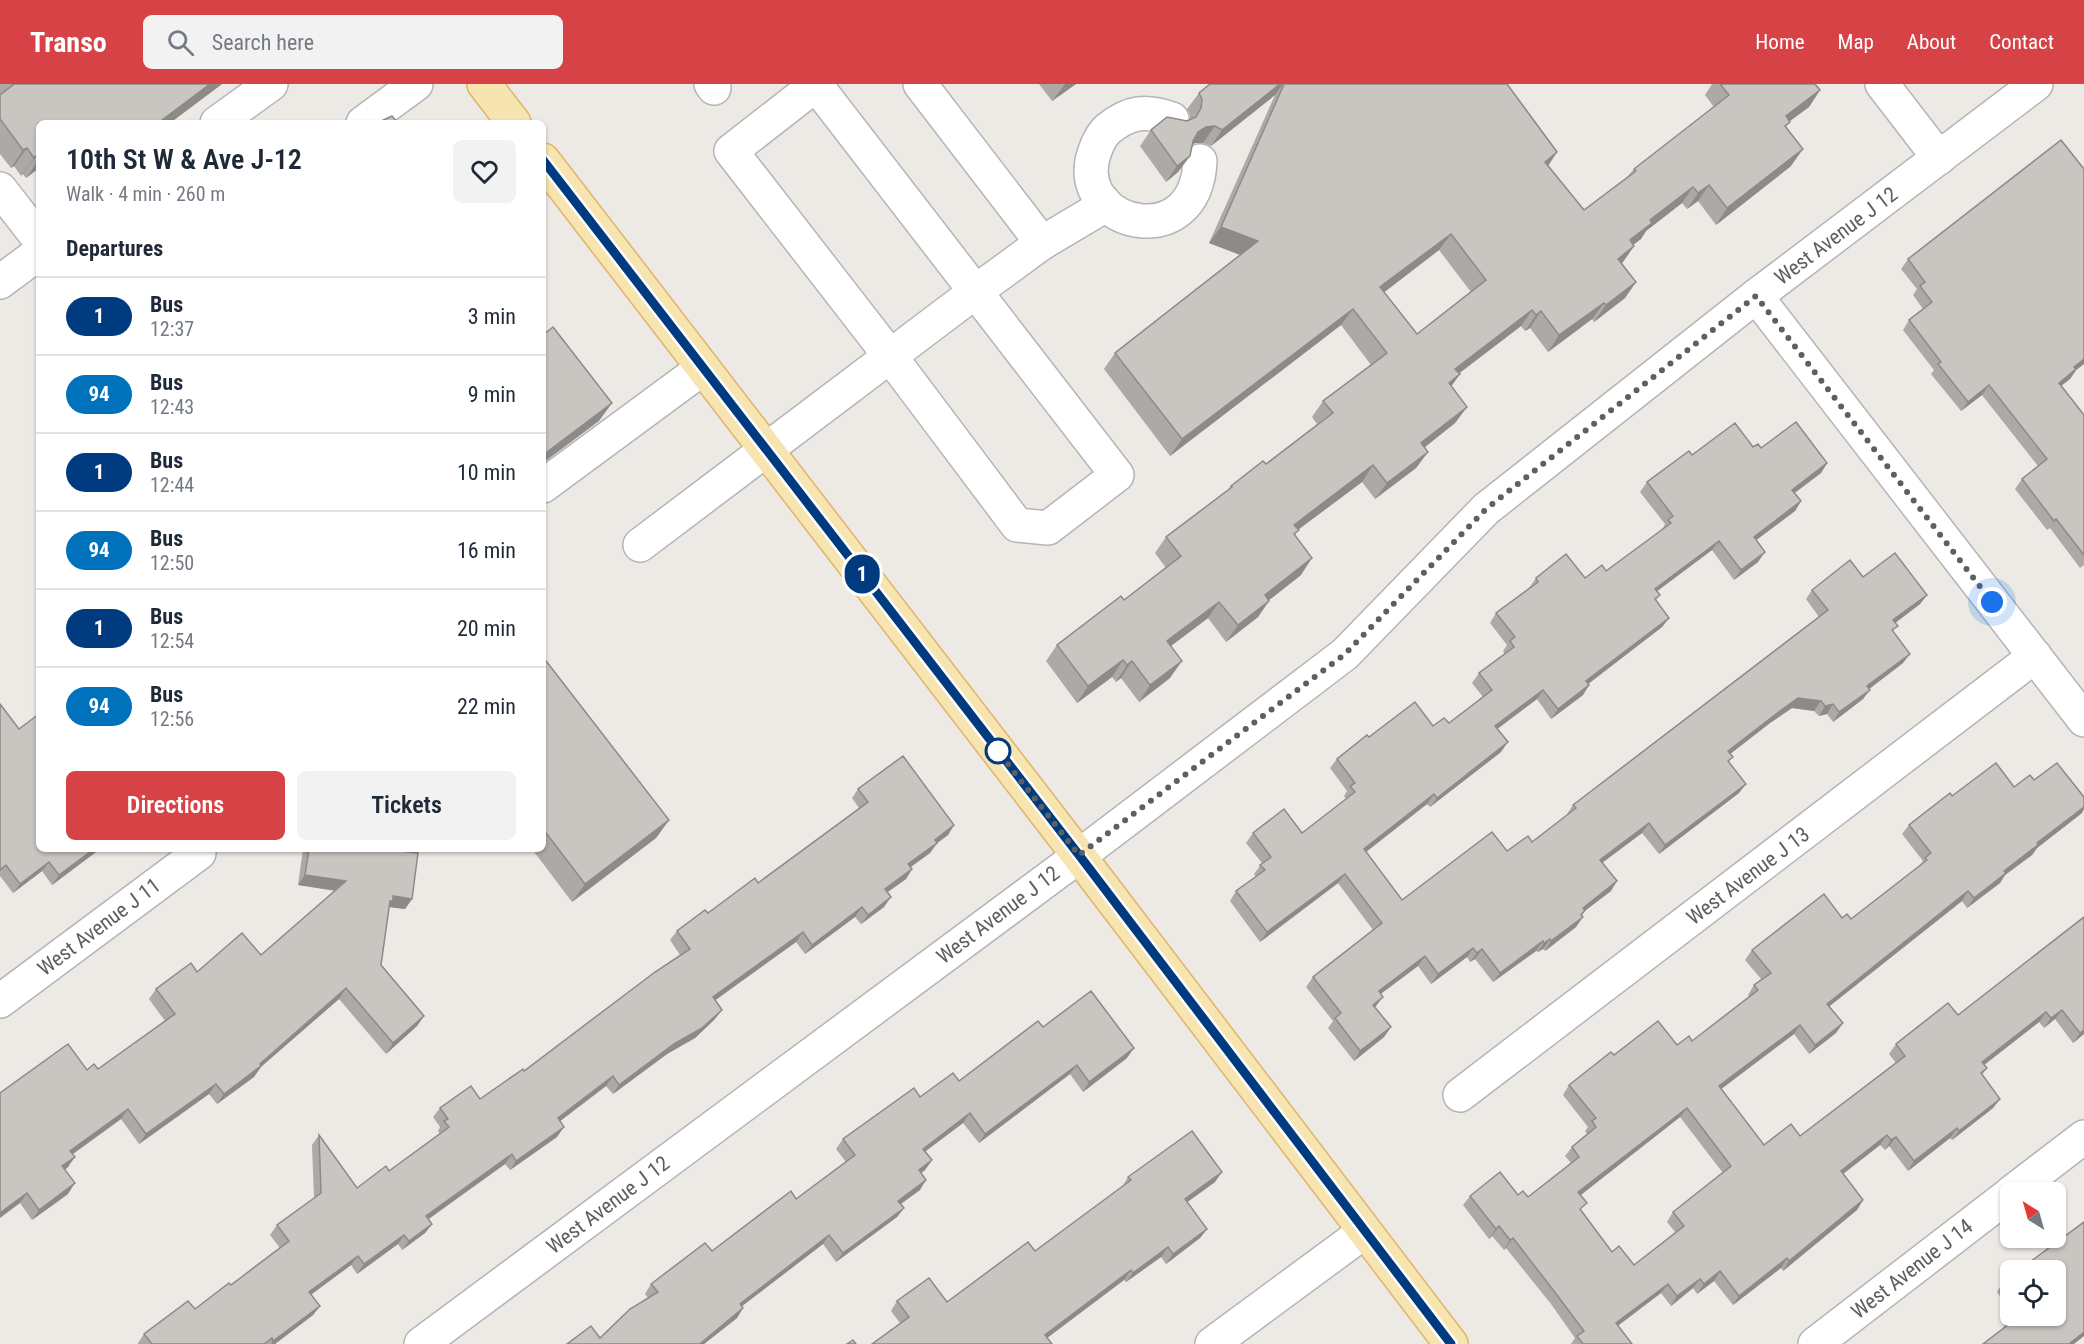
<!DOCTYPE html>
<html lang="en">
<head>
<meta charset="utf-8">
<style>
	body { margin:0; font-family:"Roboto Condensed",sans-serif; background:#f2f2f3; color:#1f2937; height:100vh; display:flex; flex-direction:column; font-size:22px; white-space:nowrap }
	* { box-sizing:border-box; margin:0 }
	p { font-size:20px; color:#747a83 }
	.icon { flex:none; width:33px; height:33px; fill:none; stroke:currentColor; stroke-width:2; stroke-linecap:round; stroke-linejoin:round }
	.map { position:relative; flex:1; overflow:hidden }
	.sheet { position:absolute; left:36px; top:36px; width:510px; height:732px; display:flex; flex-direction:column; background:#fff; border-radius:9px; box-shadow:0 2px 4px #0004 }
	.sheet>* { flex:none }
	.badge { padding:0 12px; border-radius:20px; font-size:21px; line-height:39px }
	.needle { width:39px; rotate:323deg }
	.fabs { position:absolute; left:2000px; top:1098px; display:grid; gap:12px }
	.fabs a { display:grid; place-items:center; width:66px; height:66px; border-radius:9px; background:#fff; box-shadow:0 2px 4px #0004; font-size:30px }
	.you { position:absolute; width:30px; height:30px; margin:-15px; border:4px solid #fff; border-radius:50%; background:#1a73e8; box-shadow:0 0 0 9px #1a73e833 }
	.map>.badge { position:absolute; translate:-50% -50%; box-shadow:0 0 0 3px #fff }
	h2 { padding:0 30px; font-size:22px; line-height:54px }
	.round { display:grid; place-items:center; flex:none; width:63px; height:63px; border-radius:9px; background:#f2f2f3 }
	.overview { display:flex; align-items:center; justify-content:space-between; height:102px; padding:0 30px }
	h1 { font-size:28px; font-weight:600; line-height:45px }
	.cta { display:flex; gap:12px; margin-top:auto; padding:12px 30px }
	.cta a { flex:1; height:69px; border-radius:9px; background:#d64245; color:#fff; font-size:24px; font-weight:600; line-height:69px; text-align:center }
	.cta a+a { background:#f2f2f3; color:#1f2937 }
	ul { padding:0; list-style:none }
	li { display:flex; align-items:center; gap:18px; height:78px; padding:0 30px; border-top:2px solid #e0e1e3 }
	li div { flex:1 }
	li b { display:block; font-size:22px }
	li em { font-style:normal }
	li .badge { min-width:66px; font-weight:700; text-align:center }
	header { display:flex; align-items:center; gap:36px; box-sizing:border-box; height:84px; padding:0 30px; background:#d64245; color:#fff }
	header strong { font-size:28px }
	nav { display:flex; gap:33px; margin-inline-start:auto; font-size:21px }
	.search { width:420px; height:54px; background:#f2f2f3; display:flex; align-items:center; gap:15px; box-sizing:border-box; padding:0 21px; border-radius:9px; color:#747a83; font-size:22px }
	.map>svg:first-child { display:block }
	.lines { fill:none; stroke-linecap:round; stroke-linejoin:round }
	.minor-casing { stroke:#b2b5b8; stroke-width:36 }
	.major-casing { stroke:#e2b469; stroke-width:36 }
	.minor { stroke:#fff; stroke-width:33 }
	.major { stroke:#f6e4b1; stroke-width:33 }
	.wall { fill:#ada9a6; fill-rule:evenodd }
	.shaded-wall { fill:#8d8a87 }
	.building { fill:#c9c5c1; stroke:#8d8a87; stroke-width:1.5; fill-rule:evenodd }
	.line-casing { stroke:#fff; stroke-width:14 }
	.line { stroke:#003b80; stroke-width:9 }
	.walk { stroke:#5c6063; stroke-width:6; stroke-dasharray:0 10.8 }
	.stop-dot { fill:#fff; stroke:#003b80; stroke-width:3 }
	.labels { text-anchor:middle; stroke-width:4.5; stroke-linejoin:round; paint-order:stroke }
	.street-label { font-size:21px; fill:#5c6063; stroke:#fff }
</style>
</head>
<body>
<header>
<strong>Transo</strong>
<div class="search"><svg class="icon" aria-label="search" viewBox="0 0 24 24"><circle cx="10" cy="10" r="6"/><path d="M15 15l6 6"/></svg>Search here</div>
<nav><a>Home</a><a>Map</a><a>About</a><a>Contact</a></nav>
</header>
<div class="map">
<svg width="2084" height="1260" viewBox="0 0 2084 1260">
	<rect width="100%" height="100%" fill="#edeae5"/>
	<g class="lines">
		<g class="minor-casing">
			<g id="minor">
				<path d="M711,0L714,4"/>
				<path d="M920,0L1042,159"/>
				<path d="M1882,0L1939,74"/>
				<path d="M816,1L1117,391L1048,444L1017,441L890,272L731,67L817,0"/>
				<path d="M1172,35C1146,26 1130,27 1108,45C1099,53 1095,65 1092,77C1080,143 1196,170 1200,77"/>
				<path d="M217,39L271,0"/>
				<path d="M363,39L416,0"/>
				<path d="M0,105L39,155"/>
				<path d="M0,198L39,169"/>
				<path d="M1756,212L2084,636"/>
				<path d="M543,402L703,284"/>
				<path d="M640,461L975,208L1042,159L1094,128L1103,117"/>
				<path d="M0,917L199,769V765"/>
				<path d="M1460,1011L2035,572"/>
				<path d="M2012,1108L2084,1053"/>
				<path d="M421,1260L1079,772L1345,570L1486,425L1756,212L2036,0"/>
				<path d="M1212,1260L1364,1148"/>
				<path d="M1815,1260L2010,1110"/>
			</g>
		</g>
		<g class="major-casing">
			<g id="major">
				<path d="M484,0L514,39"/>
				<path d="M543,76L1079,772L1451,1260"/>
			</g>
		</g>
		<use href="#minor" class="minor"/>
		<use href="#major" class="major"/>
	</g>
	<g class="wall">
		<path d="M0,0H222L170,39H39V84L26,94L23,90L21,92L14,82L11,84L0,70Z"/>
		<path d="M1039,0H1076L1052,17Z"/>
		<path d="M1210,0H1507L1557,68L1548,82L1584,126L1628,92L1634,85L1714,23L1705,11L1712,0H1815L1820,6L1809,23L1789,37L1786,43L1791,82L1716,141L1698,117L1687,125L1682,119L1646,147L1641,155L1633,161L1634,162L1622,179L1636,198L1625,214L1594,238L1592,235L1548,268L1530,244L1525,247L1521,242L1459,289L1460,290L1451,302L1467,323L1455,339L1425,363L1428,368L1416,384L1375,415L1362,398L1299,445L1295,451L1301,491L1269,516L1258,533L1226,558L1208,534L1171,562L1170,594L1139,618L1121,594L1116,598L1112,593L1077,619L1046,577L1057,561L1124,516L1166,484L1155,469L1166,453L1227,407L1231,402L1266,380L1317,340L1312,333L1323,317L1371,281L1341,241L1170,372L1104,285L1115,269L1240,171L1209,159L1275,11L1211,62L1203,59H1195L1192,61L1190,72L1178,88L1166,98L1140,62L1151,46L1190,35V31L1187,25L1199,9ZM1439,166L1471,208L1417,250L1384,208Z"/>
		<path d="M2084,85V280L2076,286L2070,295L2061,302L2084,331V481L2080,484L2050,444L2047,446L2015,405L2022,395L2038,382L1982,311L1961,327L1931,290L1934,286L1903,246L1909,236L1923,225L1913,211L1917,205L1901,185L1908,175Z"/>
		<path d="M1753,363L1827,379L1821,389L1795,409L1801,417L1795,427L1756,456L1758,478L1734,496L1712,466L1657,507L1660,511L1656,516L1669,534L1662,543L1588,600L1589,601L1583,611L1551,635L1537,615L1497,645L1501,668L1430,723L1427,720L1366,768L1402,816L1507,767L1532,758L1567,731V730L1573,721L1819,533L1806,515L1812,506L1863,493L1927,511L1920,520L1895,539L1893,548L1903,579L1869,605L1863,615L1833,638L1827,630L1819,632L1814,627L1792,624L1770,639L1730,670L1729,679L1739,709L1659,770L1642,749L1603,778L1611,807L1585,826L1576,843L1545,867L1543,865L1538,868L1536,867L1493,898L1475,875L1470,878L1467,873L1431,900L1418,882L1381,910L1376,922L1375,923L1391,943L1384,953L1354,977L1328,944L1333,937L1306,903L1313,893L1373,846L1338,799L1260,858L1230,817L1236,807L1256,793L1254,790L1262,779L1246,759L1253,749H1302L1346,715L1344,712L1347,707L1330,684L1337,675L1369,653L1449,639L1483,613L1472,599L1479,589L1505,570L1503,567L1507,561L1490,539L1496,529L1529,504L1536,494H1585L1606,487L1662,446L1665,440L1640,408L1647,398L1692,371Z"/>
		<path d="M543,573L669,736L656,754L572,818L532,765H543Z"/>
		<path d="M0,620L100,765L52,801L42,787L13,809L0,792Z"/>
		<path d="M2034,696L2082,729L2037,764L2032,771L2005,791L2000,799L1967,824L1962,817L1829,922L1843,939L1836,949L1809,970L1794,950L1721,1005L1764,1061L1800,1052L1896,979L1889,970L1896,960L1958,931L2084,833V950L2073,959L2055,935L2044,944L2039,938L1984,981L1987,984L1982,991L2000,1015L1993,1024L1952,1056L1950,1054L1908,1087L1889,1062L1885,1066L1880,1061L1843,1090L1863,1116L1857,1126L1783,1187L1781,1184L1733,1221L1714,1197L1697,1210L1693,1204L1671,1222L1661,1209L1618,1242L1632,1260H1571L1575,1254L1551,1220L1506,1164L1504,1166L1492,1152L1489,1155L1463,1121L1470,1112L1518,1111L1528,1113L1571,1079L1565,1072L1572,1063L1587,1050L1585,1047L1588,1043L1563,1011L1569,1001L1614,971L1677,961L1692,957L1749,913L1748,911L1754,901L1762,896L1745,876L1752,866L1842,834L1851,835L1918,783L1923,777L1902,750L1909,741L1952,712L2014,703ZM1680,1033L1723,1089L1673,1128L1667,1138L1676,1149L1634,1181L1612,1168L1581,1127L1580,1111Z"/>
		<path d="M858,705L954,741L948,751L937,759L930,769L911,783L912,785L906,795L887,808L884,823L861,840L855,833L805,870L796,858L715,916V935L695,954L667,970L613,1010L606,1002L560,1037L557,1053L510,1086L505,1080L428,1135L432,1140L425,1149L402,1166L398,1160L357,1190L351,1181L311,1211L320,1222L313,1231L275,1260H138V1259L144,1250L195,1225L231,1201L280,1164L270,1151L277,1141L314,1114L312,1061L319,1051L357,1104L389,1087L440,1050L438,1047L440,1043L433,1033L440,1024L480,1015L524,987L680,871L670,856L677,847L758,799L859,724L852,714Z"/>
		<path d="M303,765H400L412,815L405,825L389,823L381,881L424,932L417,942L386,970L339,915L261,982L254,993L217,1020L209,1010L139,1060L121,1035L73,1070L68,1083L65,1086L68,1110L32,1136L20,1119L87,986L98,985L165,937L149,915L156,905L197,888L261,871L335,807L298,801Z"/>
		<path d="M1043,943L1127,974L1083,1008L1070,990L979,1059L963,1039L925,1068L932,1076L925,1086L921,1089L920,1106L901,1120L904,1124L897,1133L836,1178L823,1160L742,1222L743,1224L737,1234L704,1260H567L600,1254L648,1214L645,1210L651,1200L712,1167L796,1115L846,1078L836,1065L843,1055L920,1013L959,997Z"/>
		<path d="M1128,1093L1215,1098L1187,1118L1207,1145L1200,1154L1166,1180L1161,1173L1126,1198L1124,1196L1047,1254L900,1239L891,1227L897,1217L947,1218L1035,1167L1122,1103Z"/>
		<path d="M2010,1194V1226L1997,1208L2003,1198Z"/>
		<path d="M2011,1232L2074,1260L2005,1243L2004,1241Z"/>
	</g>
	<g class="shaded-wall">
		<path d="M210,0H222L170,39H158Z"/>
		<path d="M1065,0H1076L1052,17Z"/>
		<path d="M1280,0H1283L1275,11L1211,62L1222,46Z"/>
		<path d="M1820,6L1809,23L1774,49L1786,32Z"/>
		<path d="M1215,42L1203,59H1195L1187,64L1198,48L1206,43Z"/>
		<path d="M27,64L14,82L11,84L23,66Z"/>
		<path d="M1803,65L1791,82L1716,141L1727,124Z"/>
		<path d="M1557,68L1546,85L1545,78Z"/>
		<path d="M36,72L23,90L21,92L34,74Z"/>
		<path d="M1190,72L1178,88L1166,98L1177,82Z"/>
		<path d="M39,76V84L26,94Z"/>
		<path d="M1709,101L1698,117L1687,125L1698,109Z"/>
		<path d="M1693,103L1682,119L1646,147L1641,155L1618,172L1630,156L1650,136Z"/>
		<path d="M1221,143L1258,157L1246,173L1209,159Z"/>
		<path d="M1451,150L1439,166L1369,220L1380,203Z"/>
		<path d="M1634,162L1623,178L1607,191L1618,175Z"/>
		<path d="M1636,198L1625,214L1594,238L1606,221Z"/>
		<path d="M1604,219L1592,235L1548,268L1559,251Z"/>
		<path d="M1353,225L1341,241L1170,372L1182,355Z"/>
		<path d="M1532,226L1521,242L1444,301L1455,285Z"/>
		<path d="M1541,227L1530,244L1525,247L1536,231Z"/>
		<path d="M2084,275V280L2076,286L2070,295L2052,309L2059,299L2074,283Z"/>
		<path d="M1460,290L1448,307L1449,299Z"/>
		<path d="M1989,301L1982,311L1961,327L1968,318Z"/>
		<path d="M612,319L599,337L543,379V371L544,369Z"/>
		<path d="M1467,323L1455,339L1410,375L1421,359Z"/>
		<path d="M1428,368L1416,384L1375,415L1387,399Z"/>
		<path d="M1827,379L1821,389L1786,415L1792,406Z"/>
		<path d="M1373,381L1362,398L1283,457L1294,441Z"/>
		<path d="M1801,417L1795,427L1747,463L1754,453Z"/>
		<path d="M1719,457L1712,466L1648,514L1655,505Z"/>
		<path d="M1765,468L1758,478L1734,496L1741,486Z"/>
		<path d="M1312,474L1301,491L1254,528L1265,511Z"/>
		<path d="M1927,511L1920,520L1886,546L1893,536Z"/>
		<path d="M1269,517L1258,533L1226,558L1238,541Z"/>
		<path d="M1219,518L1208,534L1155,574L1167,557Z"/>
		<path d="M1669,534L1662,543L1579,607L1586,597Z"/>
		<path d="M1910,570L1903,579L1860,612L1867,602Z"/>
		<path d="M1123,576L1112,593L1077,619L1088,602Z"/>
		<path d="M1132,577L1121,594L1116,598L1127,581Z"/>
		<path d="M1182,577L1170,594L1139,618L1150,601Z"/>
		<path d="M1589,601L1583,611L1551,635L1558,625Z"/>
		<path d="M1543,606L1537,615L1488,652L1495,642Z"/>
		<path d="M1870,606L1863,615L1833,638L1839,628Z"/>
		<path d="M1798,614L1821,617L1814,627L1792,624L1770,639L1721,677L1728,667L1776,630Z"/>
		<path d="M1833,620L1827,630L1819,632L1825,622Z"/>
		<path d="M1508,658L1501,668L1430,723L1437,714Z"/>
		<path d="M1746,700L1739,709L1659,770L1665,761Z"/>
		<path d="M1434,710L1427,720L1357,775L1364,765Z"/>
		<path d="M2084,723V725L2082,729L2037,764L2032,771L2005,791L2000,799L1967,824L1974,814L2004,787L2037,759Z"/>
		<path d="M669,736L656,754L572,818L585,800Z"/>
		<path d="M1649,739L1642,749L1594,785L1600,776Z"/>
		<path d="M954,741L948,751L936,760L937,759L930,769L902,789L908,780L935,756Z"/>
		<path d="M94,765H100L52,801L59,791Z"/>
		<path d="M49,778L42,787L13,809L20,800Z"/>
		<path d="M912,785L906,795L878,815L885,805Z"/>
		<path d="M1345,790L1338,799L1260,858L1267,848Z"/>
		<path d="M305,791L346,797L339,807L298,801Z"/>
		<path d="M1617,797L1611,807L1577,833L1583,824Z"/>
		<path d="M1968,807L1962,817L1821,929L1827,920Z"/>
		<path d="M393,812L412,815L405,825L389,823L382,827Z"/>
		<path d="M891,813L884,823L861,840L868,831Z"/>
		<path d="M862,823L855,833L805,870L812,861Z"/>
		<path d="M1583,833L1576,843L1545,867L1551,857Z"/>
		<path d="M803,848L796,858L706,923L713,913Z"/>
		<path d="M1550,855L1543,865L1538,868L1544,859Z"/>
		<path d="M1543,857L1536,867L1493,898L1500,889Z"/>
		<path d="M1473,864L1467,873L1431,900L1438,890Z"/>
		<path d="M1482,865L1475,875L1470,878L1477,869Z"/>
		<path d="M1425,872L1418,882L1372,916L1379,907Z"/>
		<path d="M346,904L339,915L261,983L254,993L217,1020L224,1010Z"/>
		<path d="M1383,913L1376,922L1366,930L1373,921Z"/>
		<path d="M722,926L715,935L695,954L667,970L613,1010L619,1001Z"/>
		<path d="M2062,926L2055,935L2044,944L2051,934Z"/>
		<path d="M2046,928L2039,938L1975,988L1982,978Z"/>
		<path d="M424,932L417,942L386,970L393,959Z"/>
		<path d="M1843,939L1836,949L1809,970L1815,961Z"/>
		<path d="M1800,941L1794,950L1712,1012L1719,1002Z"/>
		<path d="M1391,943L1384,953L1354,977L1360,967Z"/>
		<path d="M2084,946V950L2073,959L2080,949Z"/>
		<path d="M1134,964L1127,974L1083,1008L1089,998Z"/>
		<path d="M1077,981L1070,990L979,1059L985,1050Z"/>
		<path d="M613,992L606,1002L551,1044L558,1034Z"/>
		<path d="M216,1000L209,1010L139,1060L146,1050Z"/>
		<path d="M2000,1015L1993,1024L1952,1056L1959,1047Z"/>
		<path d="M1687,1024L1680,1033L1572,1118L1578,1108Z"/>
		<path d="M128,1025L121,1035L63,1077L70,1067Z"/>
		<path d="M970,1029L963,1039L916,1074L923,1065Z"/>
		<path d="M564,1043L557,1053L510,1086L516,1077Z"/>
		<path d="M1957,1044L1950,1054L1908,1087L1914,1077Z"/>
		<path d="M1887,1051L1880,1061L1834,1097L1841,1087Z"/>
		<path d="M1896,1053L1889,1062L1885,1066L1891,1056Z"/>
		<path d="M512,1070L505,1080L419,1142L426,1132Z"/>
		<path d="M75,1073L68,1083L55,1093L62,1082Z"/>
		<path d="M932,1076L925,1086L912,1096L919,1086Z"/>
		<path d="M1222,1088L1215,1098L1178,1125L1185,1115Z"/>
		<path d="M926,1096L920,1106L892,1126L898,1117Z"/>
		<path d="M75,1099L68,1110L32,1136L39,1126Z"/>
		<path d="M27,1109L20,1119L0,1134V1129Z"/>
		<path d="M1863,1116L1857,1126L1783,1187L1789,1177Z"/>
		<path d="M904,1124L897,1133L836,1178L843,1169Z"/>
		<path d="M432,1140L425,1149L402,1166L409,1157Z"/>
		<path d="M1499,1142L1492,1152L1489,1155L1496,1145Z"/>
		<path d="M1207,1145L1200,1154L1166,1180L1173,1170Z"/>
		<path d="M404,1151L398,1160L357,1190L364,1180Z"/>
		<path d="M829,1151L823,1160L733,1229L740,1220Z"/>
		<path d="M1513,1154L1506,1164L1504,1166L1510,1156Z"/>
		<path d="M1168,1163L1161,1173L1126,1198L1133,1189Z"/>
		<path d="M358,1172L351,1181L302,1217L309,1208Z"/>
		<path d="M1787,1174L1781,1184L1733,1221L1739,1212Z"/>
		<path d="M1131,1186L1124,1196L1039,1260L1045,1251Z"/>
		<path d="M1720,1187L1714,1197L1697,1210L1704,1200Z"/>
		<path d="M1700,1195L1693,1204L1671,1222L1677,1212Z"/>
		<path d="M1668,1200L1661,1209L1609,1248L1616,1239Z"/>
		<path d="M320,1222L313,1231L275,1260H271L273,1257Z"/>
		<path d="M743,1224L737,1234L704,1260H700Z"/>
		<path d="M2084,1248V1252L2074,1260H2069Z"/>
	</g>
	<g class="building">
		<path d="M12,0H210L158,39H39V76L36,72L34,74L27,64L23,66L0,35V11L13,1Z"/>
		<path d="M1210,0H1280L1222,46L1215,42L1206,43L1198,48L1193,57L1190,72L1177,82L1151,46L1167,33L1187,37L1196,33L1201,24L1202,15L1199,9Z"/>
		<path d="M1284,0H1507L1557,68L1545,78L1584,126L1636,87L1634,85L1729,11L1720,0H1815L1820,6L1786,32L1790,38L1785,42L1803,65L1727,124L1709,101L1698,109L1693,103L1650,136L1652,139L1630,156L1634,162L1618,175L1636,198L1606,221L1604,219L1559,251L1541,227L1536,231L1532,226L1455,285L1460,290L1449,299L1467,323L1421,359L1428,368L1387,399L1373,381L1294,441L1299,446L1294,450L1312,474L1265,511L1269,517L1238,541L1219,518L1167,557L1182,577L1150,601L1132,577L1127,581L1123,576L1088,602L1057,561L1121,512L1124,516L1181,472L1166,453L1232,403L1231,402L1263,377L1266,380L1333,329L1323,317L1387,269L1353,225L1182,355L1115,269L1258,157L1221,143ZM1451,150L1486,196L1417,250L1380,203Z"/>
		<path d="M392,32L398,39H377Z"/>
		<path d="M2061,56L2084,85V275L2074,283L2076,285L2059,299L2084,331V471L2056,435L2054,437L2022,395L2047,375L1989,301L1968,318L1938,280L1941,278L1909,236L1932,218L1920,202L1925,198L1908,175Z"/>
		<path d="M553,243L612,319L543,371V251Z"/>
		<path d="M1796,338L1827,379L1792,406L1801,417L1754,453L1765,468L1741,486L1719,457L1655,505L1660,511L1655,515L1669,534L1586,597L1589,601L1558,625L1543,606L1495,642L1508,658L1437,714L1434,710L1364,765L1402,816L1492,748L1507,767L1528,752L1532,758L1576,724L1573,721L1828,526L1812,506L1850,476L1863,493L1895,469L1927,511L1893,536L1898,542L1892,546L1910,570L1867,602L1870,606L1839,628L1833,620L1825,622L1821,617L1798,614L1776,630L1728,667L1733,673L1728,677L1746,700L1665,761L1649,739L1600,776L1617,797L1583,824L1585,826L1581,831L1583,833L1551,857L1550,855L1544,859L1543,857L1500,889L1482,865L1477,869L1473,864L1438,890L1425,872L1379,907L1383,913L1373,921L1391,943L1360,967L1335,934L1341,929L1313,893L1382,839L1345,790L1267,848L1236,807L1265,786L1260,781L1271,773L1253,749L1284,725L1302,749L1355,708L1350,702L1355,699L1337,675L1367,651L1369,653L1415,618L1433,642L1444,634L1449,639L1492,606L1479,589L1514,563L1510,557L1515,553L1496,529L1538,498L1536,494L1566,470L1585,494L1602,481L1606,487L1671,439L1668,436L1673,432L1647,398L1689,367L1692,371L1735,339L1753,363L1758,360L1761,364Z"/>
		<path d="M543,573L669,736L585,800L543,745Z"/>
		<path d="M0,620L19,645L39,630V765H94L59,791L49,778L20,800L6,781L0,786Z"/>
		<path d="M903,672L954,741L935,756L937,759L908,780L912,785L885,805L891,813L868,831L862,823L812,861L803,848L713,913L722,926L702,944L674,960L619,1001L613,992L558,1034L564,1043L516,1077L512,1070L426,1132L432,1140L409,1157L404,1151L364,1180L358,1172L309,1208L320,1222L273,1257L272,1254L264,1260H152L144,1250L188,1217L195,1225L229,1199L231,1201L289,1157L277,1141L321,1109L319,1051L357,1104L386,1082L389,1087L449,1043L444,1037L448,1035L440,1024L471,1002L480,1015L523,985L524,987L655,888L690,865L677,847L705,826L708,829L755,794L758,799L868,718L858,705Z"/>
		<path d="M1996,679L2014,703L2030,691L2034,696L2057,679L2084,713V723L2037,759L2038,761L2004,787L2006,789L1974,814L1968,807L1827,920L1843,939L1815,961L1800,941L1719,1002L1764,1061L1791,1040L1800,1052L1905,972L1896,960L1948,919L1958,931L2084,833V946L2080,949L2062,926L2051,934L2046,928L1982,978L1987,984L1981,989L2000,1015L1959,1047L1957,1044L1914,1077L1896,1053L1891,1056L1887,1051L1841,1087L1863,1116L1789,1177L1787,1174L1739,1212L1720,1187L1704,1200L1700,1195L1677,1212L1668,1200L1616,1239L1632,1260H1583L1577,1252L1584,1247L1557,1211L1513,1154L1510,1156L1499,1142L1496,1145L1470,1112L1500,1088L1518,1111L1523,1107L1528,1113L1579,1073L1572,1063L1596,1043L1592,1037L1596,1034L1569,1001L1611,968L1614,971L1658,937L1677,961L1689,952L1692,957L1758,906L1754,901L1771,889L1752,866L1824,810L1842,834L1847,830L1851,835L1927,776L1925,774L1931,769L1909,741L1950,709L1952,712ZM1687,1024L1731,1082L1673,1128L1684,1142L1634,1181L1619,1162L1612,1168L1580,1125L1587,1119L1578,1108Z"/>
		<path d="M309,765H400V767L418,769L412,815L393,812V817H390L381,881L424,932L393,959L346,904L260,980L261,982L224,1010L216,1000L146,1050L128,1025L70,1067L75,1073L62,1082L75,1099L39,1126L27,1109L0,1129V1009L68,960L87,986L94,980L98,985L175,930L156,905L191,879L197,888L242,849L261,871L346,797L305,791Z"/>
		<path d="M1091,907L1134,964L1089,998L1077,981L985,1050L970,1029L923,1065L932,1076L919,1086L926,1096L898,1117L904,1124L843,1169L829,1151L740,1220L743,1224L701,1259L702,1260H567L591,1242L600,1254L630,1225L658,1208L651,1200L705,1159L712,1167L791,1107L796,1115L855,1071L843,1055L914,1004L920,1013L953,989L959,997L1038,937L1043,943Z"/>
		<path d="M1192,1047L1222,1088L1185,1115L1207,1145L1173,1170L1168,1163L1133,1189L1131,1186L1045,1251L1052,1260H872L909,1233L897,1217L929,1194L947,1218L1028,1158L1035,1167L1131,1096L1128,1093Z"/>
		<path d="M2084,1138V1248L2069,1260H1983L2014,1236L2011,1232H2055V1186H2019Z"/>
		<path d="M2010,1194V1207L2003,1198Z"/>
		<path d="M853,1256L856,1260H847Z"/>
	</g>
	<g class="lines">
		<g class="line-casing">
			<path id="line" d="M543,76L1079,771L1451,1260"/>
		</g>
		<use href="#line" class="line"/>
		<path class="walk" d="M998,667L993,661L1079,771L1345,570L1486,425L1756,212L1992,518"/>
	</g>
	<circle class="stop-dot" cx="998" cy="667" r="12"/>
	<g class="labels">
		<g class="street-label">
			<text transform="translate(1836 152) rotate(-37)" y="7">West Avenue J 12</text>
			<text transform="translate(1748 792) rotate(-37)" y="7">West Avenue J 13</text>
			<text transform="translate(998 831) rotate(-37)" y="7">West Avenue J 12</text>
			<text transform="translate(99 843) rotate(-37)" y="7">West Avenue J 11</text>
			<text transform="translate(608 1121) rotate(-37)" y="7">West Avenue J 12</text>
			<text transform="translate(1912 1185) rotate(-38)" y="7">West Avenue J 14</text>
		</g>
	</g>
</svg>
<div class="fabs">
<a><svg class="needle" viewBox="-14 -14 28 28"><path d="M0-13l5 13h-10z" fill="#e53935"/><path d="M0 13l5-13h-10z" fill="#747a83"/></svg></a>
<a><svg class="icon" aria-label="locate" viewBox="0 0 24 24"><circle cx="12" cy="12" r="6"/><path d="M12 2v4M12 18v4M2 12h4M18 12h4"/></svg></a>
</div>
<div class="you" style="left:1992px;top:518px"></div>
<b class="badge" style="left:862px;top:490px;background:#003b80;color:#fff">1</b>
<section class="sheet">
<div class="overview"><div><h1>10th St W &amp; Ave J-12</h1><p>Walk · 4 min · 260 m</p></div><a class="round"><svg class="icon" aria-label="heart" viewBox="0 0 24 24"><path d="M12 20l-8-8c-3-5 5-10 8-4 3-6 11-1 8 4z"/></svg></a></div>
<h2>Departures</h2>
<ul>
<li><span class="badge" style="background:#003b80;color:#fff">1</span><div><b>Bus</b><p>12:37</p></div><em>3 min</em></li>
<li><span class="badge" style="background:#0072bc;color:#fff">94</span><div><b>Bus</b><p>12:43</p></div><em>9 min</em></li>
<li><span class="badge" style="background:#003b80;color:#fff">1</span><div><b>Bus</b><p>12:44</p></div><em>10 min</em></li>
<li><span class="badge" style="background:#0072bc;color:#fff">94</span><div><b>Bus</b><p>12:50</p></div><em>16 min</em></li>
<li><span class="badge" style="background:#003b80;color:#fff">1</span><div><b>Bus</b><p>12:54</p></div><em>20 min</em></li>
<li><span class="badge" style="background:#0072bc;color:#fff">94</span><div><b>Bus</b><p>12:56</p></div><em>22 min</em></li>
</ul>
<div class="cta"><a>Directions</a><a>Tickets</a></div>
</section>
</div>
</body>
</html>
